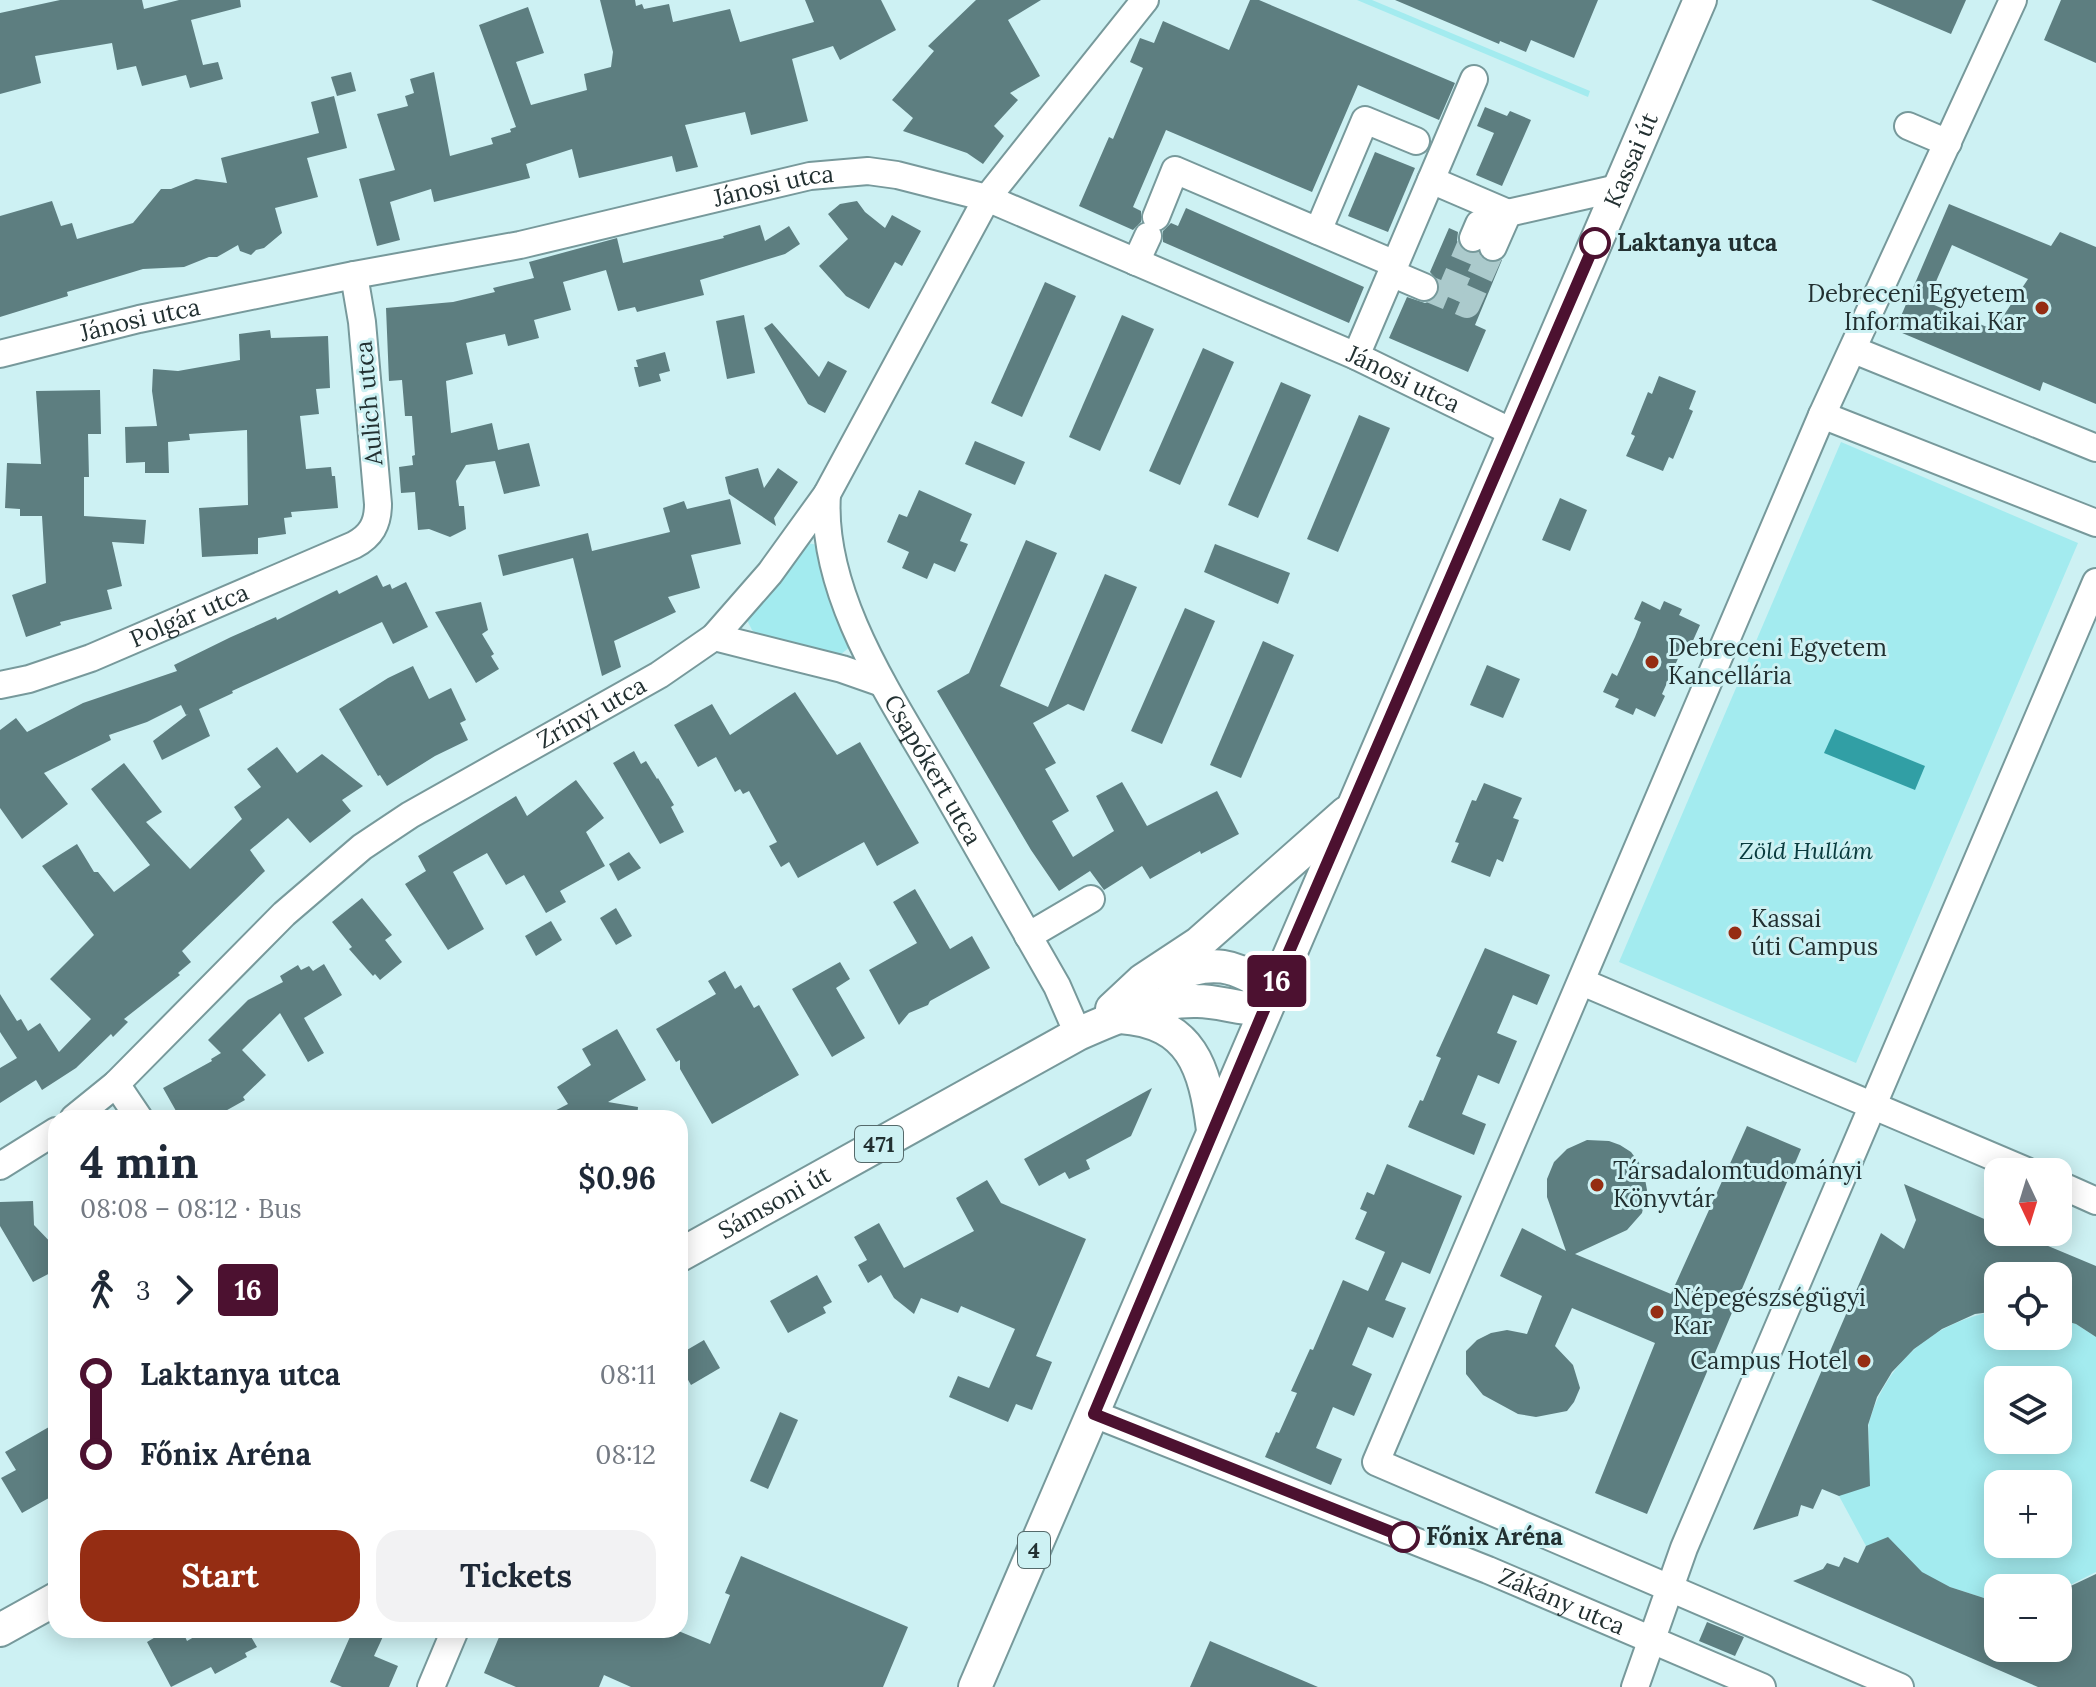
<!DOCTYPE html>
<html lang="en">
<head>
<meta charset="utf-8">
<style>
	body { margin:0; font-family:Lora,serif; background:#f2f2f3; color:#1f2937; height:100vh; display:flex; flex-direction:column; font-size:30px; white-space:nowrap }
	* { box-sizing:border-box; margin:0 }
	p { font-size:26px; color:#747a83 }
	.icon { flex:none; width:44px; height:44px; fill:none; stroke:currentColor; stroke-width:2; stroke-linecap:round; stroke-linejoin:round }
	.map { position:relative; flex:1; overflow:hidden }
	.details { position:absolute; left:48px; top:1110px; width:640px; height:528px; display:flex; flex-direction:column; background:#fff; border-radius:24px; box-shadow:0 4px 20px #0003 }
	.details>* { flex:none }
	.badge { padding:0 16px; border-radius:6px; font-size:28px; line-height:52px }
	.needle { width:52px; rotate:176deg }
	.fabs { position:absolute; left:1984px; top:1158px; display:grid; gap:16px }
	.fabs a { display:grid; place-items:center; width:88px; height:88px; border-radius:16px; background:#fff; box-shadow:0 4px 20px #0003; font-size:40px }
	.map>.badge { position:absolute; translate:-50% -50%; box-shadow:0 0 0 4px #fff }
	.legs { display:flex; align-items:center; gap:12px; height:88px; padding:0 32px; font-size:26px }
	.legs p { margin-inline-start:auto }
	.overview { display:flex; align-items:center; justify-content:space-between; height:136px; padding:0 32px }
	h1 { font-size:44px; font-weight:700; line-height:60px }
	.primary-button { display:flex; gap:16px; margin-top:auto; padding:16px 32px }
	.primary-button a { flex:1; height:92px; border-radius:24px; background:#952d13; color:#fff; font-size:32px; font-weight:700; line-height:92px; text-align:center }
	.primary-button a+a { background:#f2f2f3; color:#1f2937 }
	ul { padding:0 32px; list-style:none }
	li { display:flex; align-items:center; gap:28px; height:80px; font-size:30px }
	li i { display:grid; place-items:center; width:12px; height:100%; margin:0 10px; background:currentColor }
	li i::after { content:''; width:20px; height:20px; margin:-10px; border:6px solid; border-radius:50%; background:#fff }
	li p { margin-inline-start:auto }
	li:first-child i { background:linear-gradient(#0000 50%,currentColor 0) }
	li:last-child i { background:linear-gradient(currentColor 50%,#0000 0) }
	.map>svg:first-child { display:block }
	.green { fill:#a3ebef; fill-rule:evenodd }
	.water { fill:#319fa5 }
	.building { fill:#5d7e80; fill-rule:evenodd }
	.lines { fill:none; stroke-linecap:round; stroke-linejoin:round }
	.minor-tunnel { stroke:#abcacc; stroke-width:26; stroke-dasharray:26 13; stroke-linecap:butt }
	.minor-casing { stroke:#77999b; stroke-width:30 }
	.major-casing { stroke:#77999b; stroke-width:36 }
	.minor { stroke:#fff; stroke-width:26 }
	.major { stroke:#fff; stroke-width:32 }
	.line-1-casing { stroke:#fff; stroke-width:18 }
	.line-1 { stroke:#4c1130; stroke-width:12 }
	.stop-1-dot { fill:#fff; stroke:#4c1130; stroke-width:4 }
	.poi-dot { fill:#952d13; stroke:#cdf1f3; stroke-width:3 }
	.labels { text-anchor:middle; stroke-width:6; stroke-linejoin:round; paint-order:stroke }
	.shield { fill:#cdf1f3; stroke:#556a6b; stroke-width:2 }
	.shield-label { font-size:22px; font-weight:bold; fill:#223031 }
	.street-label { font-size:24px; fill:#223031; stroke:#cdf1f3 }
	.stop-label { font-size:24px; font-weight:bold; fill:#223031; stroke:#cdf1f3; text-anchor:start }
	.poi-label { font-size:24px; fill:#223031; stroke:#cdf1f3; text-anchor:start }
	.park-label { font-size:24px; font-style:italic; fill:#083b3e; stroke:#cdf1f3 }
</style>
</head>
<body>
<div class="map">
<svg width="2096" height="1687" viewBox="0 0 2096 1687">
	<rect width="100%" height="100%" fill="#cdf1f3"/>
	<g class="green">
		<path d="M1357,0H1372L1590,91L1588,97Z"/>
		<path d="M1841,442L2078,543L1856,1063L1619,962Z"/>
		<path d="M806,543L819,545L851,646L840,655L761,638L752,630L745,616Z"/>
		<path d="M1998,1311V1336H2058V1319L2076,1324L2096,1337V1572L2058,1591V1588H1998V1598H1984L1950,1587L1866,1546L1839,1496C1847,1484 1863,1469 1868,1456C1871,1445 1866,1431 1870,1419C1888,1360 1937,1320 1998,1311ZM1998,1380H2058V1440H1998ZM1998,1484H2058V1544H1998Z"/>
	</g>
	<path class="water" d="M1835,729L1925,766L1915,790L1824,753Z"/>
	<g class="building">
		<path d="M60,0H142L144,9L179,0H240L241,7L191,20L203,65L218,62L223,79L190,88L186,75L142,86L136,66L117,70L112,43L35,56L41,83L0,94V13Z"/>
		<path d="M600,0H635L636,6L642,4L644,9L669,4L673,22L730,9L740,42L814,22L805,0H881L896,30L840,60L833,46L792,59L808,121L751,135L745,112L685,125L698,167L676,172L672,156L579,178L572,149L526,164L530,178L434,202L431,189L390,202L400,240L377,246L359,179L395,170L377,114L408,106L405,96L414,93L410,79L434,72L450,156L493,144L491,138L511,132L510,129L516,127L479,25L528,7L544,53L516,62L531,105L587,90L584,74L611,67L613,52Z"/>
		<path d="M976,0H1041L1008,20L1040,76L1010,93L1018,100L994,126L1004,136L983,164L967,153L903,131L913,118L892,100L934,51L928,46Z"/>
		<path d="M1250,0H1259L1455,83L1439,120L1358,85L1312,192L1166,130L1133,207L1141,211V222L1133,230L1079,206L1109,137L1113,139L1143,68L1130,62L1140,38L1154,43L1163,21L1229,50Z"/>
		<path d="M1395,0H1598L1574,58L1531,40L1526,52L1500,41L1499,44Z"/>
		<path d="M1871,0H1966L1951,34Z"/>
		<path d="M2061,0H2096V63L2044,40Z"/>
		<path d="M351,72L356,91L337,96L331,77Z"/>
		<path d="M334,96L347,148L307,158L318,197L275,208L282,233L264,248L256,250L251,255L240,251L238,245L217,257H209L184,267L143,269L67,292L68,296L0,317V216L52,201L61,226L72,223L77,239L133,223L161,189H171L196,179L227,183L221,158L319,133L311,102Z"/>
		<path d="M1485,107L1507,116L1510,111L1531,120L1502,186L1476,175L1494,133L1477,126Z"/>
		<path d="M1375,152L1415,168L1388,232L1348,216Z"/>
		<path d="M857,201L865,212L885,228L892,215L921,231L902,266L895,262L869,309L846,296L819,266L848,239L828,214L840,204Z"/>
		<path d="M1949,204L2051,246L2060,232L2096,247V404L2043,382L2040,391L1895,330ZM1952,245L2028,279L1994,330L1927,302Z"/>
		<path d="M1186,208L1364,287L1349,323L1163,242V231L1171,223L1178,226Z"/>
		<path d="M760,225L765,241L789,226L800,244L785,254L700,280L704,295L637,312L635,307L618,311L606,270L563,282L571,310L534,320L539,338L508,346L505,334L466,343L473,374L446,381L451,433L492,423L498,450L529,443L540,486L504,494L495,461L466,465L456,481L459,506H464L466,529L450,537L429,529L418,530L415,492L401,493L399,467L413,465L412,456L415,455L412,416H405L402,380L389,381L386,308L453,302L495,292L493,288L534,278L529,262L617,238L623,263L724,238L723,236Z"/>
		<path d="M1449,228L1458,232L1457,241L1466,252L1478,253L1487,262L1502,260L1475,325L1486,330L1468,372L1389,338L1407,297L1425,303L1433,300L1438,294L1440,284L1430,272Z"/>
		<path d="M1045,282L1076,296L1022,417L991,403Z"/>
		<path d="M744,315L755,373L727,379L716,321Z"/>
		<path d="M1122,315L1154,329L1100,451L1069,437Z"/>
		<path d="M772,323L819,377L828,361L847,371L825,413L808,404L764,328Z"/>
		<path d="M270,330L271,338L328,336L330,388L316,389L319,414L300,416L306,469L331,467L332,476H335L338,508L291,512L292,517L284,518L286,534L258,538V554L202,557L199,508L248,505L247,430L189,434L190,440L168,442L169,473H145V462L126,463L125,427L157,426L152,391L153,369L178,371L240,360L239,334Z"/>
		<path d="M1203,348L1234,362L1180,485L1149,471Z"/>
		<path d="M665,352L670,371L659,374L661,381L639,387L634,367H638L636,360Z"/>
		<path d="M1659,376L1696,391L1689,409L1693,411L1673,459L1669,457L1663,471L1626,456L1635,436L1631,434L1648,392L1652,394Z"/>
		<path d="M1281,382L1311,395L1258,518L1228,505Z"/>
		<path d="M100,390L101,434H88L89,477H84V516L146,520L144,544L112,542L122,586L107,590L112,609L60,622L61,625L26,637L12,595L46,583L42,516H20V509L5,508L7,463L41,464L36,391Z"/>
		<path d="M1359,415L1390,428L1338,552L1307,539Z"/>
		<path d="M975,441L1025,462L1015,485L965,464Z"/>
		<path d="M758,468L764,488L778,468L798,482L774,518L776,526L729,494L725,477Z"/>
		<path d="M919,490L972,514L960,541L968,544L955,572L934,563L927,579L902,568L909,552L887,542L899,514L907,517Z"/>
		<path d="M1560,498L1587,510L1570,551L1542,540Z"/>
		<path d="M730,499L741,544L691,555L700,588L668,597L676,612L614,641L621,667L602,676L573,558L503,576L498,555L588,533L592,551L670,532L663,508L684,501L687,509Z"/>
		<path d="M1026,540L1057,553L1000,686L1048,707L1105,574L1137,587L1084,711L1068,704L1033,723L1056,763L1045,769L1069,811L1052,821L1073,857L1114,831L1096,796L1122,782L1147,826L1217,791L1239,834L1201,854L1200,851L1150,879L1142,866L1104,890L1090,871L1059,891L1031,850L937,691L969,673Z"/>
		<path d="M1215,544L1290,573L1278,604L1204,572Z"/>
		<path d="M377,575L383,587L390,584L392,589L406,582L428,627L393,644L382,622L232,691L233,693L199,709L210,736L162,760L153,741L188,714L186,715L181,705L147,722L109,735L111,740L44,773L68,804L22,839L0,808V730L16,718L27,732L83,703L177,671L174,665L231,637L276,617L277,620L337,590L339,594Z"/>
		<path d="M1642,601L1660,610L1664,601L1682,609L1679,615L1700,625L1691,645L1685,643L1662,694L1665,696L1655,717L1636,708L1633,715L1615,707L1619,699L1603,692L1612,673L1617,676L1635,637L1641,622L1634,619Z"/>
		<path d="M481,602L488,630L482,634L494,654L491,656L499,669L476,683L435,612Z"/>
		<path d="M1185,608L1215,621L1162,744L1131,731Z"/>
		<path d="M1263,641L1294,655L1241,778L1210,765Z"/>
		<path d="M1487,665L1520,679L1503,718L1470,705Z"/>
		<path d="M413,666L429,699L451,688L466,720L460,723L468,740L435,756L387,786L380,775L378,776L339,709L388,678Z"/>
		<path d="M795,692L837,755L860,742L919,843L877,866L864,842L798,878L789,862L781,867L769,846L777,842L749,791L743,794L740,789L735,792L716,757L698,767L674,725L712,704L730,735Z"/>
		<path d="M277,747L297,773L322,754L363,786L342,800L351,811L310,843L288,818L250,850L265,871L182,951L191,962L178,973L180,975L124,1019L128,1022L113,1037L111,1034L76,1068L42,1090L36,1080L0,1103V1068L17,1058L0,1032V994L17,1021L21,1019L28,1031L40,1023L59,1052L91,1019L50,979L94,935L42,866L77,844L94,872H98L114,892L150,865L91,789L124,763L162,812L146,822L190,869L242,819L234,807L261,787L247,769Z"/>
		<path d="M634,751L641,764L646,761L657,779L658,778L674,805L671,807L684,832L660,844L613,763Z"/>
		<path d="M576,780L604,818L586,832L605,866L560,891L566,902L546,913L524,875L506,885L487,853L453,872L484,929L448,950L405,884L426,871L418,856L516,796L527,816Z"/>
		<path d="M1484,783L1522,798L1513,818L1519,820L1503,862L1497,859L1490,877L1451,862L1459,843L1455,842L1472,800L1476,801Z"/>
		<path d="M629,852L641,868L618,881L609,864Z"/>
		<path d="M915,889L950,949L972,936L990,968L930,1001L928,1005L909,1013L899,1025L869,970L917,943L893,902Z"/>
		<path d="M362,898L392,935L385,940L402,962L380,980L375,974L373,976L349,949L352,947L332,922Z"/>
		<path d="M616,908L632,936L616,945L600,918Z"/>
		<path d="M551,921L562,940L536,956L525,936Z"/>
		<path d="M1485,948L1550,975L1537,1005L1513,995L1497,1033L1517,1041L1499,1084L1478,1075L1462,1114L1486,1124L1474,1155L1408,1127L1420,1100L1423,1101L1441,1058L1436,1056Z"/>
		<path d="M840,962L850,979L836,988L865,1038L832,1057L792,989Z"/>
		<path d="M324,964L342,995L304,1018L324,1053L308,1062L280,1013L242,1050L266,1075L243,1097L245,1100L213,1118H180L163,1088L212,1061L211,1059L221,1053L208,1040L248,1000L283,982L280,976L298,965L301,970L309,966L313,971Z"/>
		<path d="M725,971L735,989L741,985L754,1008L759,1005L799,1075L712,1124L680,1069V1060L676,1062L656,1029L716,994L708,981Z"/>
		<path d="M617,1029L646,1080L608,1102L638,1107L637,1118H541L568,1104L557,1087L591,1065L582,1049Z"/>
		<path d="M1152,1088L1131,1136L1086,1160L1090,1169L1069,1179L1065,1172L1039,1186L1024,1159Z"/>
		<path d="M1747,1126L1801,1149L1647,1514L1595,1493L1655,1343L1572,1308L1555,1346L1573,1365L1580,1388L1574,1402L1567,1411L1536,1417L1518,1414L1483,1395L1466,1374V1351L1477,1340L1491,1333L1507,1330L1527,1334L1542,1296L1500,1276L1522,1228L1566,1251L1547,1197V1179L1554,1162L1567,1149L1587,1140L1609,1141L1620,1145L1631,1152L1643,1168L1647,1190L1642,1213L1627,1230L1575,1254L1671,1294Z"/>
		<path d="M1387,1164L1462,1196L1430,1274L1402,1262L1385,1300L1406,1308L1393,1338L1368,1327L1352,1365L1372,1374L1354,1416L1333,1407L1316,1448L1342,1459L1331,1485L1265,1457L1276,1432L1279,1433L1297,1393L1291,1391L1310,1349L1313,1350L1343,1280L1368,1291L1385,1252L1355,1239L1367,1212L1360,1209L1367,1192L1374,1195Z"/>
		<path d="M987,1180L1001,1203L1086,1239L1036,1356L1052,1362L1032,1410L1016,1404L1008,1422L949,1397L958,1376L989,1388L1015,1329L961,1306L958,1313L921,1298L914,1314L894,1298L881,1275L868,1283L858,1265L867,1260L854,1237L879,1223L904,1268L974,1231L956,1198Z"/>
		<path d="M1904,1184L1998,1225V1232H2015L2096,1266V1337L2076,1324L2058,1319V1276H1998V1311L1975,1314L1942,1329L1914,1349L1892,1372L1877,1397L1868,1425L1870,1486L1839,1496L1822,1489L1813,1509L1801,1505L1798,1516L1753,1530L1881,1233L1904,1249L1916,1220Z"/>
		<path d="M33,1201L34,1225L56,1248V1270L33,1282L0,1226V1202Z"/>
		<path d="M817,1275L832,1302L823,1307L826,1313L788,1333L770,1301Z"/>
		<path d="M704,1340L720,1368L691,1385L680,1366V1354Z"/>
		<path d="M780,1412L798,1420L768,1489L750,1481Z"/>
		<path d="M56,1423V1494L22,1513L1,1478L16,1470L5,1452Z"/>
		<path d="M1888,1537L1922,1572L1950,1587L1984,1598H1998V1648H2058V1592L2096,1574V1687H2038L1793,1581L1823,1569L1827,1563L1839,1567L1844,1557L1858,1563L1866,1546Z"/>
		<path d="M741,1556L908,1627L883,1687H631L604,1675L599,1687H516L484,1673L502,1630H676L710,1644L730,1595L725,1593Z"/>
		<path d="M1707,1622L1744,1637L1735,1656L1699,1641Z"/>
		<path d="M182,1630L187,1641L206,1630H247L257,1647L245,1653L247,1657L215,1674L211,1667L171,1687L147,1642L164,1632L168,1638Z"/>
		<path d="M353,1630H386L374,1656L398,1666L389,1687H342L330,1682Z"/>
		<path d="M1210,1641L1318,1687H1190Z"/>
	</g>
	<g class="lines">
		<g class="minor-tunnel">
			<path d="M1424,287L1467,305L1493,247"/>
			<path d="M1448,297L1473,238"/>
		</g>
		<g class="minor-casing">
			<g id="minor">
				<path d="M1908,126L1948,143"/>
				<path d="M1431,180L1508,213"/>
				<path d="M1156,217L1175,170L1395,264"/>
				<path d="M1318,231L1365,120L1416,141"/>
				<path d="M1473,238L1479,224L1508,213L1618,188"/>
				<path d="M1493,247L1508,213"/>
				<path d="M1136,262L1148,236"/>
				<path d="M1391,273L1424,287"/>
				<path d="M1854,350L2096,448"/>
				<path id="s1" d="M0,354L139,319L354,275L520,245L810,176L868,171L897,175L987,198L1356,356L1512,432"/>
				<path d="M1356,356L1474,79"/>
				<path d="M1822,415L2013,0"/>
				<path id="s2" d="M827,494C820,596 893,700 942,785C980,852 1018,919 1057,986L1078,1034"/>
				<path d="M714,637L842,669L882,683"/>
				<path id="s3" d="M0,685L29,679L91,658L354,545C371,536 378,524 378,504L362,322L354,275"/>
				<path d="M1028,936L1091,899"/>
				<path d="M1582,982L2029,1172"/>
				<path d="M116,1084L139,1118"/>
				<path id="s4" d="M74,1118L116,1084L284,914L362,847L410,815L659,675L714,637L770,573L827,494L987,198L1145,0"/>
				<path d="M0,1166L56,1131"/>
				<path d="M2058,1184L2096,1201"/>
				<path id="s5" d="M1094,1414L1488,1570L1762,1687"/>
				<path d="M431,1687L455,1630"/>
				<path d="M1635,1687L1684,1548L2096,582"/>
				<path d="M1900,1687L1376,1462L1822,415L2096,523"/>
			</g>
		</g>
		<g class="major-casing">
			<g id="major">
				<path d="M1169,977C1211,959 1236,963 1272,991"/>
				<path d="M1112,1009L1143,980L1199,943L1346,813"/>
				<path d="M1120,1017C1192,1022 1205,1068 1213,1130"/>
				<path id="s6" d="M680,1255L1078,1034C1116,1017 1155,1000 1197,1001C1220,1001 1241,1010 1265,1009"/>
				<path d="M0,1630L56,1599"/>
				<path id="s7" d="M975,1687L1700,0"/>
			</g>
		</g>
		<use href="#minor" class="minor"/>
		<use href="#major" class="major"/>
	</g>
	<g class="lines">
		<g class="line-1-casing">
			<path id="line-1" d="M1404,1537L1094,1414L1272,991L1595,243"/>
		</g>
		<use href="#line-1" class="line-1"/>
	</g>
	<g class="stop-1-dot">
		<circle cx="1595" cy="243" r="14"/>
		<circle cx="1404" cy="1537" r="14"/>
	</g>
	<g class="poi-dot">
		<circle cx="2042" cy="308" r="8"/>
		<circle cx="1652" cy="662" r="8"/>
		<circle cx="1735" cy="933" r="8"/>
		<circle cx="1597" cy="1185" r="8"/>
		<circle cx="1657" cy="1312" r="8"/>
		<circle cx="1864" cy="1361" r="8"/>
	</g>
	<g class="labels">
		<g class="shield">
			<rect x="855" y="1126" width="48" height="36" rx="6"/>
			<rect x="1018" y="1532" width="32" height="36" rx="6"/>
		</g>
		<g class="shield-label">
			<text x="879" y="1152">471</text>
			<text x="1034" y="1558">4</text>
		</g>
		<g class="street-label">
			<text dy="8" stroke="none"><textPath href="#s7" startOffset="1662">Kassai út</textPath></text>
			<text dy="8" stroke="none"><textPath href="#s1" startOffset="792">Jánosi utca</textPath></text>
			<text dy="8" stroke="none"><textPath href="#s1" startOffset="144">Jánosi utca</textPath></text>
			<text dy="8" stroke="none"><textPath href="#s1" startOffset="1464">Jánosi utca</textPath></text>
			<text transform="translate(369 403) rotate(-95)" y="8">Aulich utca</text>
			<text dy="8" stroke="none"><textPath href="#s3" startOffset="202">Polgár utca</textPath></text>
			<text dy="8" stroke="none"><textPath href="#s4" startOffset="662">Zrínyi utca</textPath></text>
			<text dy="8" stroke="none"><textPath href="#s2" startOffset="300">Csapókert utca</textPath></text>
			<text dy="8" stroke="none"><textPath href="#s6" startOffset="108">Sámsoni út</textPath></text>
			<text dy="8" stroke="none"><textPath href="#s5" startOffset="504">Zákány utca</textPath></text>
		</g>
		<g class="stop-label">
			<text x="1617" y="251">Laktanya utca</text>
			<text x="1426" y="1545">Főnix Aréna</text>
		</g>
		<g class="poi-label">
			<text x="2026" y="302" text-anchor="end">Debreceni Egyetem<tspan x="2026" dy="28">Informatikai Kar</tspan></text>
			<text x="1668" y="656">Debreceni Egyetem<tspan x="1668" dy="28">Kancellária</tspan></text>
			<text x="1751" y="927">Kassai<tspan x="1751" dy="28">úti Campus</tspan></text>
			<text x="1613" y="1179">Társadalomtudományi<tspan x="1613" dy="28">Könyvtár</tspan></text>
			<text x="1673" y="1306">Népegészségügyi<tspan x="1673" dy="28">Kar</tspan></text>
			<text x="1848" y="1369" text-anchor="end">Campus Hotel</text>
		</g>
		<g class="park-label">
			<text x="1806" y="859">Zöld Hullám</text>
		</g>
	</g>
</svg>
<div class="fabs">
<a><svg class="needle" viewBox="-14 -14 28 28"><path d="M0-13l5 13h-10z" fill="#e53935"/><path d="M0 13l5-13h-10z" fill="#747a83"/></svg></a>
<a><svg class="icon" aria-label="locate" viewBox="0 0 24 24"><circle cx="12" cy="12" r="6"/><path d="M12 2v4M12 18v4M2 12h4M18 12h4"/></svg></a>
<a><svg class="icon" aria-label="layers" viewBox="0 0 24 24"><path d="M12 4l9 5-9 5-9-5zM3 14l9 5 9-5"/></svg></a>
<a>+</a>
<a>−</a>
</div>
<b class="badge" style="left:1277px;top:981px;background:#4c1130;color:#fff">16</b>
<section class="details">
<div class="overview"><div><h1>4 min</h1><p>08:08 – 08:12 · Bus</p></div><b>$0.96</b></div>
<div class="legs"><svg class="icon" aria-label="walk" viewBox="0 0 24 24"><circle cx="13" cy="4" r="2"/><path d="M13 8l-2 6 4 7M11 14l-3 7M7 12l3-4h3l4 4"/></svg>3<svg class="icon" aria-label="forward" viewBox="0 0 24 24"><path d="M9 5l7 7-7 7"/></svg><b class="badge" style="background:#4c1130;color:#fff">16</b></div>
<ul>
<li><i style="color:#4c1130"></i><b>Laktanya utca</b><p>08:11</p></li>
<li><i style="color:#4c1130"></i><b>Főnix Aréna</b><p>08:12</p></li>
</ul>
<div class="primary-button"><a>Start</a><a>Tickets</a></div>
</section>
</div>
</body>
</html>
